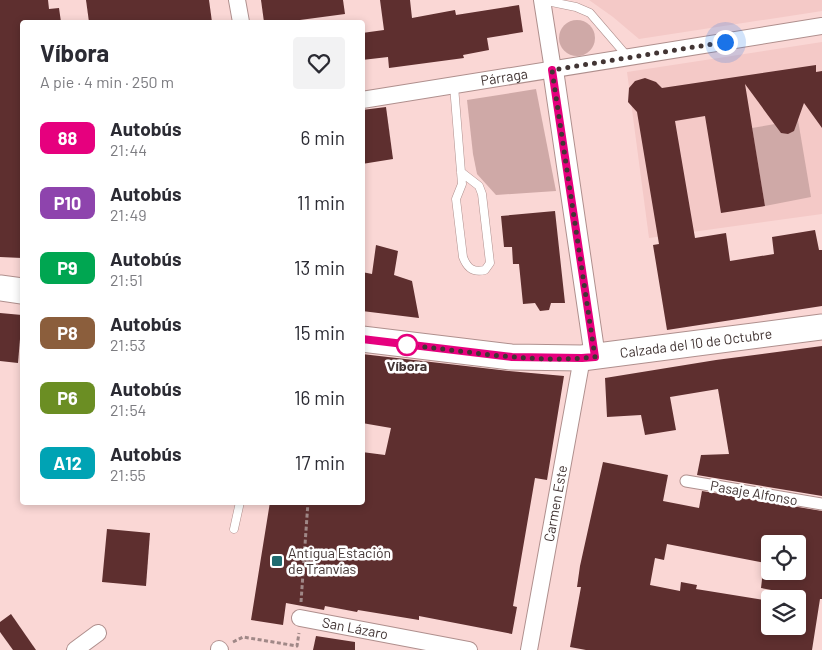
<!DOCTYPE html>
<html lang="es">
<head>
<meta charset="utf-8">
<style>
	body { margin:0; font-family:Barlow,sans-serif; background:#f2f2f3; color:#2b2b33; height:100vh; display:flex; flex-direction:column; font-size:19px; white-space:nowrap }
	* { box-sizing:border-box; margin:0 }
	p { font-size:16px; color:#7c7c81 }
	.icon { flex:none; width:28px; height:28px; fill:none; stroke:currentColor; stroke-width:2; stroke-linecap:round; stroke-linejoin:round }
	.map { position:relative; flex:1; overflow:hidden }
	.panel { position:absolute; left:20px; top:20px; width:345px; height:485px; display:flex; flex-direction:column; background:#fff; border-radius:5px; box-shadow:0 2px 8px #0003 }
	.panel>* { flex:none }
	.badge { padding:0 10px; border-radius:8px; font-size:18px; line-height:32px }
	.buttons { position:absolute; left:761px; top:535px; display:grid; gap:10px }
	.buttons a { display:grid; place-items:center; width:45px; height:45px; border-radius:5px; background:#fff; box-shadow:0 2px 8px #0003; font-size:25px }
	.you { position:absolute; width:25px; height:25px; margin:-12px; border:4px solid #fff; border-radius:50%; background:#1a73e8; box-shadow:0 0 0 8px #1a73e833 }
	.map>.badge { position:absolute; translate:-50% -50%; box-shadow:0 0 0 2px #fff }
	.round { display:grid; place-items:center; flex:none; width:52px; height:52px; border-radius:5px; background:#f2f2f3 }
	.headline { display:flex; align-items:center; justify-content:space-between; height:85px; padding:0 20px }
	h1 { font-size:24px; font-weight:700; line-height:38px }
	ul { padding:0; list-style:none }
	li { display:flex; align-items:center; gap:15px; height:65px; padding:0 20px }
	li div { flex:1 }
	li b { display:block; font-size:19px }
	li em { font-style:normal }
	li .badge { min-width:55px; font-weight:700; text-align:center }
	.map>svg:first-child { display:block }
	.built { fill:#f4c9c7 }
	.green { fill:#cfa9a7 }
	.building { fill:#5e2f2f; fill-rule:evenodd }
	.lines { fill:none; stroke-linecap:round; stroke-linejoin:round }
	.service-casing { stroke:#af8f8d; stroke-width:9 }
	.pedestrian-casing { stroke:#af8f8d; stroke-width:13 }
	.minor-casing { stroke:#af8f8d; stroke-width:18 }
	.tertiary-casing { stroke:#af8f8d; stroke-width:22 }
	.primary-casing { stroke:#af8f8d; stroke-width:27 }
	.path { stroke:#a08887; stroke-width:3; stroke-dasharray:4 2.5; stroke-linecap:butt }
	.service { stroke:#fff; stroke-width:8 }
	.pedestrian { stroke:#fff; stroke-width:11 }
	.minor { stroke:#fff; stroke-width:16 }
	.tertiary { stroke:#fff; stroke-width:20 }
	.primary { stroke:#fff; stroke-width:25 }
	.line-casing { stroke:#fff; stroke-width:11 }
	.line { stroke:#e6007e; stroke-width:8 }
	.walk { stroke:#423534; stroke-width:5; stroke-dasharray:0 9 }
	.stop-dot { fill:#fff; stroke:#e6007e; stroke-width:2.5 }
	.poi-dot { fill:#1f6b70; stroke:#fff; stroke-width:2 }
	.labels { text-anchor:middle; stroke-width:5; stroke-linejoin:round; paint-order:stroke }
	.street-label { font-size:14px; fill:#423534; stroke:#fff }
	.stop-label { font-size:14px; font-weight:bold; fill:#423534; stroke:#fff }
	.poi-label { font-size:14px; fill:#423534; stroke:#fff; text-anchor:start }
</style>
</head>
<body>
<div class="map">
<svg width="822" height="650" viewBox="0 0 822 650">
	<rect width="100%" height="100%" fill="#fad7d5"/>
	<g class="built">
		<path d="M589,0H822V11L639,39L613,17Z"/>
		<path d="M822,42V214L649,238L627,72Z"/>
	</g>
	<g class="green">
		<circle cx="577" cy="38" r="18"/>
		<path d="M536,89L556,191L496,195L477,174L473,154L467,100Z"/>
		<path d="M798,120L811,197L765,206L752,128Z"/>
	</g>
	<g class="building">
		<path d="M0,0H48L49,9L59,8L61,22H22V258L0,257Z"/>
		<path d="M86,0H209L212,22H89Z"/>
		<path d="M261,0H343L345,14L285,22H264Z"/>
		<path d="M380,0H410L412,18L455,10L456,15L519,5L523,32L487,38L489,50L463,55L464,58L389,68L388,57L362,60V33L384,30Z"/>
		<path d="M816,65V72L822,71V128L804,103L794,131L788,134L781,133L745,84L765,206L721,213L705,116L675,121L695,238L726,233L730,261L774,254L772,237L815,230L819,250H822V306L667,330L653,245L659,244L637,112L628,102L629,88L635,81L645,78L656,82L662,88Z"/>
		<path d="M386,107L393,159L362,164V110Z"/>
		<path d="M555,211L565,303H551L549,310L540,311L535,303L523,304L519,264H513L512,247H504L501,216Z"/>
		<path d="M376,245L398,251L394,275L412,281L419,318L362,311V272L372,274Z"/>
		<path d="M0,313L22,315L18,363L0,361Z"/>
		<path d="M822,346V496L697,475L701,455L729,454L718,389L670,397L676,430L645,435L641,415L607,417L605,378L716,360Z"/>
		<path d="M362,354L509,371L564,376L547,480L535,478L513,606L517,607L512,634L419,616V620L358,610L357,612L325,606L324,610L286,603L283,625L251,620L270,502H362V452L385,455L391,428L362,423Z"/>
		<path d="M603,462L668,475L663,501L699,508L702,491L822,511V599H820L812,650H586L570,647L581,587H577L580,566ZM667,544L770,564V544H798V571H763L761,588L803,596L798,626H770V601L696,589L697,585L681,582L680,591L650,585L655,558L664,560Z"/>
		<path d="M107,529L150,533L146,586L102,582Z"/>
		<path d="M11,614L36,650H13L0,632V622Z"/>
		<path d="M316,636L355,642V650H313Z"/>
	</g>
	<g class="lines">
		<g class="service-casing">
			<g id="service">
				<path d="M542,0L576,7L590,13L627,56"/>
				<path d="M454,86L461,172L462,184L456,199L463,257C467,268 473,273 485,270L490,263L482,194L479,186L461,172"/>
				<path d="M234,529L240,502"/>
			</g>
		</g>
		<g class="pedestrian-casing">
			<path id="pedestrian" d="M686,481L822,504"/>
		</g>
		<g class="minor-casing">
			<g id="minor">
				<path d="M237,0L241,22"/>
				<path d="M542,0L553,70"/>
				<path id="s1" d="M362,100L822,26"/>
				<path id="s2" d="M300,618L469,650"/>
				<path d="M219,649L220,650"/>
				<path d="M75,650L98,633"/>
				<path id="s3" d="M529,650L582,358"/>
			</g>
		</g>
		<g class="tertiary-casing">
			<path id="tertiary" d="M553,70L595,357"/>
		</g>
		<g class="primary-casing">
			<g id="primary">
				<path d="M0,288L22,291"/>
				<path id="s4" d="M362,339L511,357L582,358L822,327"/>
			</g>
		</g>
		<g class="path">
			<path d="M301,602L308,502"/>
			<path d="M233,642L243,637L297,646L299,633"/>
		</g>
		<use href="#service" class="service"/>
		<use href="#pedestrian" class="pedestrian"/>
		<use href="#minor" class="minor"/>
		<use href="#tertiary" class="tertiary"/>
		<use href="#primary" class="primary"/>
	</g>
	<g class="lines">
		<g class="line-casing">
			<path id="line" d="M362,339L512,357L582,358L595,357L552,70"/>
		</g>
		<use href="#line" class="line"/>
		<path class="walk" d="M407,345C469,351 532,364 595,357L552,70L725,42"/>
	</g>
	<circle class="stop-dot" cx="407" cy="345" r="10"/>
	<rect class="poi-dot" x="271" y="555" width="12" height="12" rx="2.5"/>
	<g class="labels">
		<g class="street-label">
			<text dy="5" stroke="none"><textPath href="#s1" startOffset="144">Párraga</textPath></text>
			<text dy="5" stroke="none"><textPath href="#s4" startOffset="336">Calzada del 10 de Octubre</textPath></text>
			<text transform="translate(754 493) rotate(10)" y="5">Pasaje Alfonso</text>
			<text dy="5" stroke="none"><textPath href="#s3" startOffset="149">Carmen Este</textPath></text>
			<text dy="5" stroke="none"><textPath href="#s2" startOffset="56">San Lázaro</textPath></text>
		</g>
		<g class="stop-label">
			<text x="407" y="371">Víbora</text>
		</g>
		<g class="poi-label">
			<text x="288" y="558">Antigua Estación<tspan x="288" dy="16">de Tranvías</tspan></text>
		</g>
	</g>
</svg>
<div class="buttons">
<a><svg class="icon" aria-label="locate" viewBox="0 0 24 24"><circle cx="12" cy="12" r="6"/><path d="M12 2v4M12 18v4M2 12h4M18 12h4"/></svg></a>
<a><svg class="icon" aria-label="layers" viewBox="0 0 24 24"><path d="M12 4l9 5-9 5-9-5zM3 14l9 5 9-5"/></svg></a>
</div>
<div class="you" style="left:725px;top:42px"></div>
<section class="panel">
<div class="headline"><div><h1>Víbora</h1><p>A pie · 4 min · 250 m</p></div><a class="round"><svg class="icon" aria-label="heart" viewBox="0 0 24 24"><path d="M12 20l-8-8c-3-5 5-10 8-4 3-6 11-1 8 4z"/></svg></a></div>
<ul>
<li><span class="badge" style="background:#e6007e;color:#fff">88</span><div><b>Autobús</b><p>21:44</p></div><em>6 min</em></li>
<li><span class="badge" style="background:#8e44ad;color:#fff">P10</span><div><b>Autobús</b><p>21:49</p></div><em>11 min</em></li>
<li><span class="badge" style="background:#00a651;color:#fff">P9</span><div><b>Autobús</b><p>21:51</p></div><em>13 min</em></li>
<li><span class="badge" style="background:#8b5e3c;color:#fff">P8</span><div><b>Autobús</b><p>21:53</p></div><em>15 min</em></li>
<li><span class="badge" style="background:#6b8e23;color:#fff">P6</span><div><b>Autobús</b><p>21:54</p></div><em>16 min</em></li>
<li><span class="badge" style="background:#00a3b4;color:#fff">A12</span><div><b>Autobús</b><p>21:55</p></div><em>17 min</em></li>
</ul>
</section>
</div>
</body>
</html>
